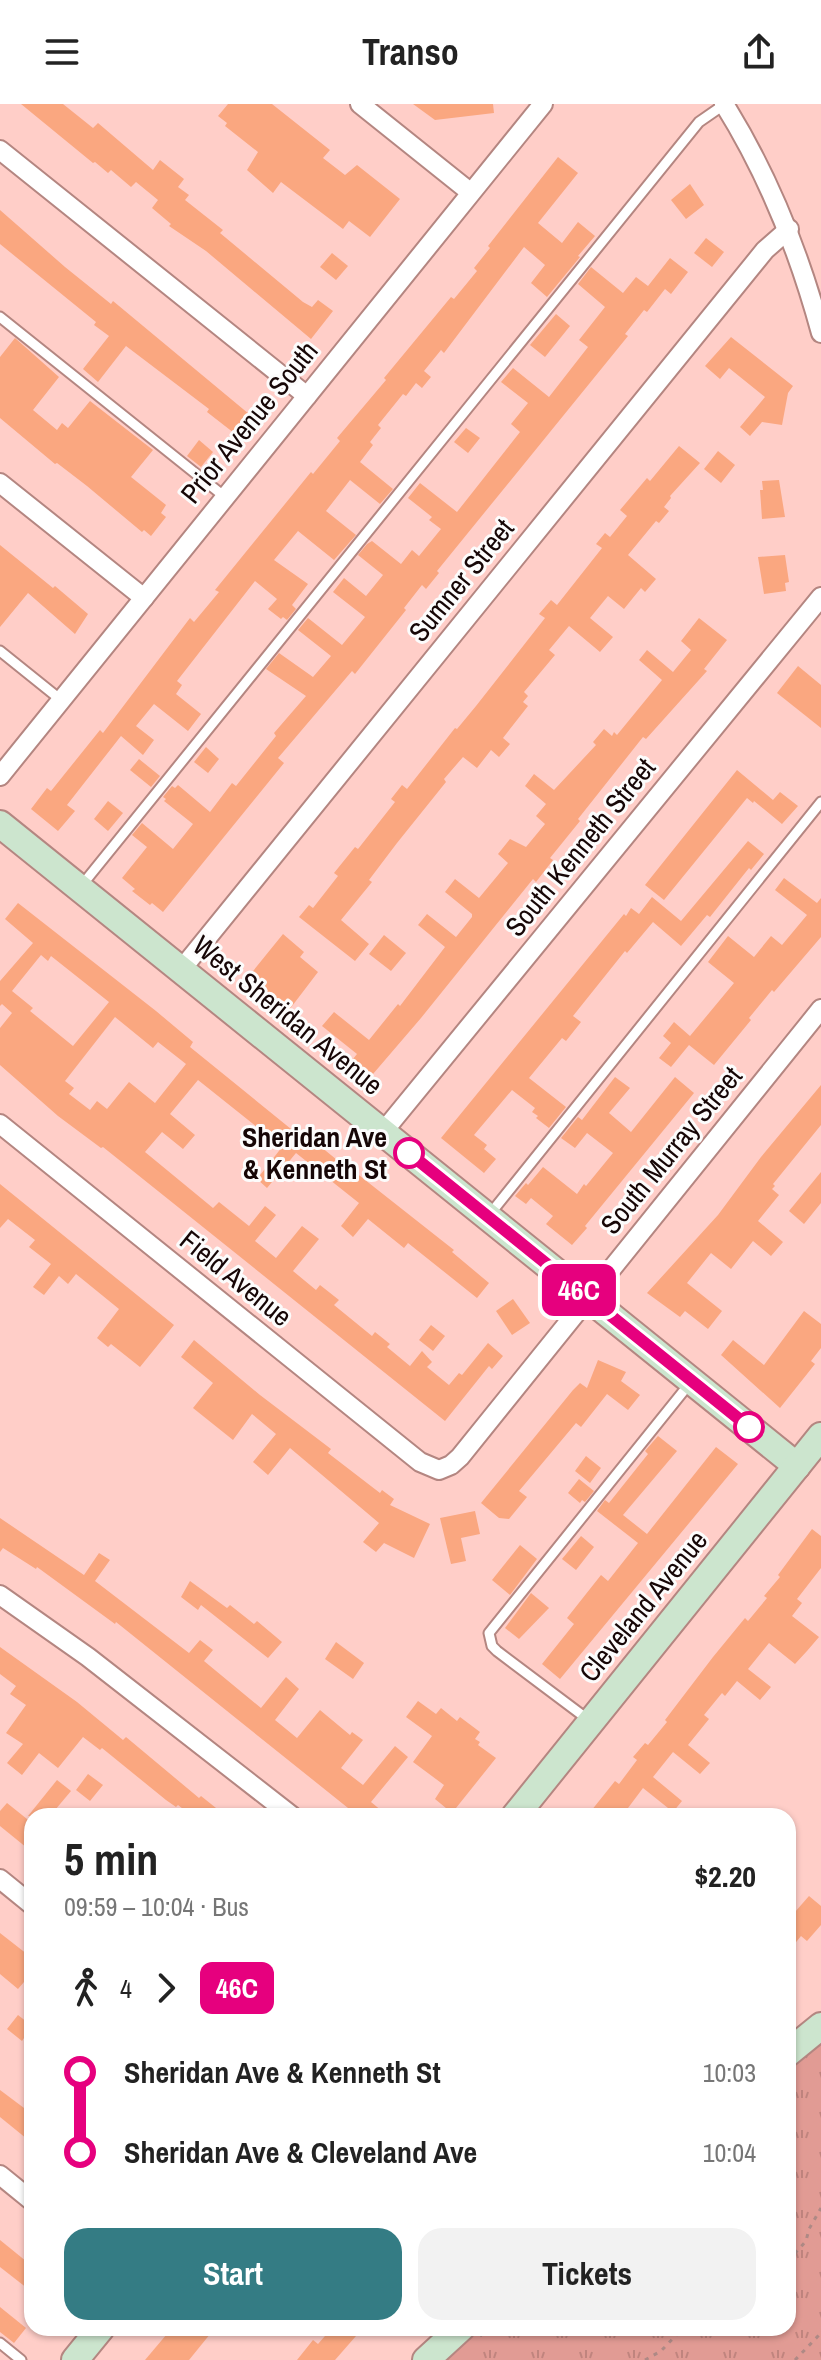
<!DOCTYPE html>
<html lang="en">
<head>
<meta charset="utf-8">
<style>
	body { margin:0; font-family:"Archivo Narrow",sans-serif; background:#f2f2f2; color:#222; height:100vh; display:flex; flex-direction:column; font-size:30px; white-space:nowrap }
	* { box-sizing:border-box; margin:0 }
	p { font-size:26px; color:#767676 }
	.icon { flex:none; width:44px; height:44px; fill:none; stroke:currentColor; stroke-width:2; stroke-linecap:round; stroke-linejoin:round }
	.map { position:relative; flex:1; overflow:hidden }
	.details { position:absolute; left:24px; top:1704px; width:772px; height:528px; display:flex; flex-direction:column; background:#fff; border-radius:24px; box-shadow:0 2px 6px #0004 }
	.details>* { flex:none }
	.badge { padding:0 16px; border-radius:12px; font-size:28px; line-height:52px }
	.map>.badge { position:absolute; translate:-50% -50%; box-shadow:0 0 0 4px #fff }
	.legs { display:flex; align-items:center; gap:12px; height:88px; padding:0 40px; font-size:26px }
	.legs p { margin-inline-start:auto }
	.overview { display:flex; align-items:center; justify-content:space-between; height:136px; padding:0 40px }
	h1 { font-size:44px; font-weight:700; line-height:60px }
	.cta { display:flex; gap:16px; margin-top:auto; padding:16px 40px }
	.cta a { flex:1; height:92px; border-radius:24px; background:#347c84; color:#fff; font-size:32px; font-weight:700; line-height:92px; text-align:center }
	.cta a+a { background:#f2f2f2; color:#222 }
	ul { padding:0 40px; list-style:none }
	li { display:flex; align-items:center; gap:28px; height:80px; font-size:30px }
	li i { display:grid; place-items:center; width:12px; height:100%; margin:0 10px; background:currentColor }
	li i::after { content:''; width:20px; height:20px; margin:-10px; border:6px solid; border-radius:50%; background:#fff }
	li p { margin-inline-start:auto }
	li:first-child i { background:linear-gradient(#0000 50%,currentColor 0) }
	li:last-child i { background:linear-gradient(currentColor 50%,#0000 0) }
	header { display:flex; justify-content:space-between; align-items:center; height:104px; padding:0 40px; background:#fff; font-size:36px; font-weight:700 }
	.map>svg:first-child { display:block }
	.park { fill:url(#park-tufts) }
	.building { fill:#faa780; fill-rule:evenodd }
	.lines { fill:none; stroke-linecap:round; stroke-linejoin:round }
	.lane-casing { stroke:#b48681; stroke-width:13 }
	.street-casing { stroke:#b48681; stroke-width:22 }
	.secondary-casing { stroke:#b48681; stroke-width:30 }
	.path { stroke:#ae8985; stroke-width:3; stroke-dasharray:4 6; stroke-linecap:butt }
	.lane { stroke:#fff; stroke-width:9 }
	.street { stroke:#fff; stroke-width:18 }
	.secondary { stroke:#cce5ce; stroke-width:26 }
	.line-1-casing { stroke:#fff; stroke-width:18 }
	.line-1 { stroke:#e6007e; stroke-width:12 }
	.stop-1-dot { fill:#fff; stroke:#e6007e; stroke-width:4 }
	.labels { text-anchor:middle; stroke-width:6; stroke-linejoin:round; paint-order:stroke }
	.street-label { font-size:28px; fill:#160606; stroke:#fcfcfc }
	.stop-label { font-size:28px; font-weight:bold; fill:#160606; stroke:#fcfcfc; text-anchor:end }
</style>
</head>
<body>
<header><svg class="icon" aria-label="menu" viewBox="0 0 24 24"><path d="M4 6h16M4 12h16M4 18h16"/></svg>Transo<svg class="icon" aria-label="share" viewBox="0 0 24 24"><path d="M12 15V3M7 8l5-5 5 5M5 13v7h14v-7"/></svg></header>
<div class="map">
<svg width="821" height="2256" viewBox="0 0 821 2256">
	<defs>
		<pattern id="park-tufts" width="24" height="20" patternUnits="userSpaceOnUse" patternTransform="scale(2)"><rect width="24" height="20" fill="#e19b94"/><path d="M3 7l-1-3M5 7V3M7 7l1-3M15 17l-1-3M17 17v-4M19 17l1-3" fill="none" stroke="#c0847e"/></pattern>
	</defs>
	<rect width="100%" height="100%" fill="#ffcec8"/>
	<path class="park" d="M821,1936V2256H437L475,2224H788V1964Z"/>
	<g class="building">
		<path d="M21,0H63L93,24L98,19L153,66L160,56L184,75L178,83L189,91L185,96L223,126L220,129L303,198L312,203L318,196L333,207L311,235L206,147L169,122L171,120L152,104L158,96L136,78L131,83L111,66L108,69L95,58L93,59Z"/>
		<path d="M228,0H272L330,46L323,54L345,71L357,61L400,95L370,133L349,117L343,125L281,78L273,89L247,66L258,48L225,22L227,19L218,12Z"/>
		<path d="M413,0H493L494,9L435,16Z"/>
		<path d="M558,53L578,69L538,119L562,139L578,118L595,132L578,152L580,153L547,193L531,179L545,161L524,143L444,249L441,246L424,267L431,273L422,284L416,279L406,292L403,290L378,321L381,324L370,338L373,341L360,358L393,385L380,400L350,376L326,407L356,431L334,456L298,427L274,456L308,480L292,501L296,505L287,516L283,513L281,515L268,505L277,495L255,477L177,577L182,581L176,590L201,610L188,627L154,600L136,622L154,636L143,651L121,632L67,701L75,707L58,727L31,705L47,684L51,687L100,626L103,629L190,514L194,518L219,488L215,486L228,470L311,368L313,370L340,337L337,334L386,276L384,274L451,193L454,195L477,167L474,164L490,144L488,142Z"/>
		<path d="M690,80L704,101L686,115L671,96Z"/>
		<path d="M0,106L65,163L111,200L113,197L249,310L234,329L207,308L209,305L126,242L98,278L83,265L109,232L94,221L96,218L0,140Z"/>
		<path d="M706,134L724,148L712,163L694,149Z"/>
		<path d="M332,149L348,162L336,176L320,163Z"/>
		<path d="M670,154L688,168L671,190L665,185L647,208L644,206L625,230L628,232L437,467L439,469L426,485L422,481L404,504L406,506L355,570L352,567L278,654L284,659L163,808L152,799L150,801L132,787L135,785L122,774L147,743L132,731L142,719L173,745L193,720L164,697L166,695L163,693L172,682L175,684L178,681L210,708L232,679L236,682L276,632L274,629L306,592L266,565L279,549L313,573L331,552L298,526L308,514L342,541L365,513L333,488L344,474L366,492L383,471L358,451L367,440L372,437L401,460L412,446L419,452L441,425L429,416L432,413L408,394L420,379L457,408L520,328L511,320L528,299L501,278L513,264L549,293L588,243L579,236L605,203L578,180L591,163L623,189L636,173L648,182Z"/>
		<path d="M556,210L570,222L545,253L530,241Z"/>
		<path d="M731,233L793,282L788,289L782,321L762,318L750,332L740,323L765,293L729,264L720,275L705,262Z"/>
		<path d="M15,234L59,273L33,306L57,326L62,319L68,324L90,297L153,346L131,373L166,401L161,409L166,413L151,432L144,426L142,428L87,382L57,359L55,360L0,314V253Z"/>
		<path d="M466,324L480,334L468,349L454,338Z"/>
		<path d="M199,336L213,348L201,363L187,352Z"/>
		<path d="M679,342L700,359L670,392L671,394L664,403L669,407L659,419L656,417L628,451L656,475L645,488L641,484L624,505L608,492L590,514L613,533L600,548L569,522L549,546L555,551L524,588L528,592L523,598L528,602L503,634L510,640L499,653L491,646L477,664L463,653L444,675L446,678L397,739L369,776L372,778L341,816L369,840L355,857L299,813L309,801L313,804L338,772L334,769L355,743L358,745L395,698L391,695L402,681L407,685L455,624L457,625L476,602L545,514L539,510L551,496L557,501L602,444L596,440L605,429L610,433L627,412L620,406L647,374L650,377Z"/>
		<path d="M718,347L735,361L721,379L704,365Z"/>
		<path d="M779,376L785,413L762,415L760,386H763L762,377Z"/>
		<path d="M0,441L53,484L55,482L88,510L75,530L28,489L0,523Z"/>
		<path d="M785,451L789,478L785,479L786,487L764,490L758,453Z"/>
		<path d="M699,514L727,536L704,565L707,567L646,635L643,633L578,715L580,717L550,754L553,756L536,778L533,775L421,914L373,970L371,968L365,976L348,961L357,950L322,922L334,908L369,936L398,900L400,902L445,843L418,821L427,810L456,833L472,813V810L445,788L455,775L479,794L508,759L498,750L510,735L526,743L545,720L536,712L546,700L525,682L534,670L554,686L596,641L593,638L604,625L612,632L614,628L617,631L662,576L639,556L647,546L673,568L691,546L681,537Z"/>
		<path d="M798,562L821,581V624L777,589Z"/>
		<path d="M206,643L219,655L208,669L194,658Z"/>
		<path d="M139,655L160,672L151,683L130,666Z"/>
		<path d="M737,666L773,696L780,688L798,702L782,720L754,697L753,699L747,694L664,796L645,781Z"/>
		<path d="M108,697L123,709L108,727L94,715Z"/>
		<path d="M748,737L764,750L751,766L749,764L710,813L707,811L681,842L653,818L627,849L625,847L573,912L581,918L566,937L562,934L529,974L566,1003L549,1024L536,1014L538,1012L532,1008L535,1004L512,986L474,1031L487,1041L484,1045L496,1055L484,1069L441,1034L624,810L626,812L631,804L639,810L652,793L681,817Z"/>
		<path d="M784,774L817,799L821,794V833L774,888L772,886L749,914L751,916L714,961L689,941L671,963L659,954L671,939L663,932L674,918L690,932L734,879L708,858L728,832L754,853L771,832L782,841L807,811L775,786Z"/>
		<path d="M18,799L156,907L193,938L190,943L312,1042L315,1038L353,1069L355,1068L440,1135L454,1146L452,1148L489,1179L477,1194L408,1139L404,1144L368,1115L353,1133L341,1122L359,1099L296,1049L267,1084L257,1075L282,1043L198,976L170,1010L195,1031L183,1045L162,1028L145,1048L213,1104L219,1098L249,1122L265,1102L276,1111L255,1137L276,1154L302,1122L319,1135L293,1167L316,1186L320,1181L339,1196L334,1201L372,1232L375,1228L390,1240L387,1243L410,1262L422,1247L432,1258L427,1263L449,1281L459,1269L462,1271L488,1239L503,1252L492,1265L489,1262L445,1317L103,1043L101,1044L58,1012L0,961V924L12,909L2,900L0,902V877L33,839L5,815ZM41,851L48,857L51,852L109,898L73,942L30,907L33,904L12,887ZM115,913L153,944L158,938L186,960L155,999L129,978L107,1005L97,997L90,1006L69,990L74,984L65,977Z"/>
		<path d="M283,830L304,848L300,853L318,868L286,910L245,877Z"/>
		<path d="M384,831L406,849L391,867L369,850Z"/>
		<path d="M615,973L630,984L609,1009L631,1028L675,973L694,989L585,1122L587,1124L572,1141L546,1120L553,1112L531,1094L526,1100L515,1092L526,1079L528,1081L543,1063L577,1090L584,1080L586,1082L613,1049L587,1029L575,1044L561,1034L578,1013L582,1016Z"/>
		<path d="M821,981V1021L773,1080L775,1082L772,1085L779,1091L758,1117L783,1138L771,1152L753,1137L731,1165L711,1149L687,1179L722,1207L708,1225L685,1207L680,1213L647,1189L718,1111L761,1053Z"/>
		<path d="M821,1068V1099L804,1120L789,1107Z"/>
		<path d="M0,1080L174,1221L140,1263L111,1240L108,1243L97,1234L119,1205L76,1170L68,1180L59,1172L44,1191L33,1183L51,1160L29,1143L35,1136L8,1115L0,1124Z"/>
		<path d="M513,1195L530,1219L512,1231L496,1207Z"/>
		<path d="M804,1207L821,1220V1244L811,1257L815,1260L780,1304L721,1251L733,1236L764,1261Z"/>
		<path d="M431,1221L445,1232L433,1247L419,1236Z"/>
		<path d="M194,1236L260,1291L331,1345L328,1349L380,1389L382,1386L394,1395L390,1401L430,1420L414,1454L384,1439L376,1448L363,1438L379,1419L290,1344L268,1371L253,1358L276,1330L252,1310L233,1336L193,1304L213,1279L181,1253Z"/>
		<path d="M598,1256L626,1268L621,1277L640,1291L628,1306L607,1290L581,1323L576,1319L519,1387L527,1393L509,1415L499,1414L481,1399L573,1286L580,1279L587,1284Z"/>
		<path d="M658,1332L677,1347L623,1411L647,1430L716,1343L738,1360L560,1575L542,1560L574,1520L567,1514L601,1471L608,1477L638,1439L597,1407L605,1396L609,1399L648,1350L645,1347Z"/>
		<path d="M586,1352L601,1364L590,1379L575,1367Z"/>
		<path d="M579,1375L594,1387L585,1398L582,1396L580,1399L568,1389Z"/>
		<path d="M475,1407L480,1430L461,1434L466,1457L451,1460L440,1414Z"/>
		<path d="M0,1414L84,1471L99,1449L110,1456L95,1477L189,1549L200,1536L213,1546L204,1557L261,1604L286,1573L299,1585L275,1616L297,1634L320,1606L350,1631L352,1628L363,1636L341,1664L363,1681L395,1642L408,1653L371,1698L388,1712H358L116,1518L115,1520L37,1463L36,1465L3,1444L0,1448Z"/>
		<path d="M812,1425L821,1432V1464L797,1495L802,1499L792,1512L819,1533L807,1547L795,1560L769,1539L748,1565L771,1583L760,1596L737,1577L725,1592L722,1589L704,1611L709,1615L688,1641L710,1659L700,1670L673,1648L653,1673L682,1697L673,1708L643,1684L622,1712H587L615,1677L619,1680L637,1656L633,1653L645,1639L648,1641L667,1618L665,1616L713,1553L745,1514L748,1517L767,1494L764,1492L780,1473L778,1471Z"/>
		<path d="M581,1432L594,1443L576,1466L562,1455Z"/>
		<path d="M520,1441L537,1455L510,1491L492,1476Z"/>
		<path d="M190,1477L227,1504L230,1501L254,1520L257,1517L282,1538L268,1554L201,1501L198,1506L181,1493Z"/>
		<path d="M531,1489L549,1504L519,1535L505,1524Z"/>
		<path d="M336,1538L364,1559L353,1575L325,1555Z"/>
		<path d="M0,1543L77,1598L123,1636L126,1633L199,1694L201,1692L226,1712H192L178,1701L176,1703L166,1696L102,1644L100,1646L83,1633L58,1664L39,1649L22,1671L7,1659L23,1640L6,1629L26,1601L10,1590L16,1582L0,1570Z"/>
		<path d="M418,1597L436,1610L441,1604L457,1617L460,1613L480,1628L475,1635L480,1638L478,1641L496,1654L452,1709L435,1695L444,1681L413,1658L432,1632L406,1613Z"/>
		<path d="M88,1670L103,1681L90,1697L76,1686Z"/>
		<path d="M57,1676L71,1687L50,1712H28Z"/>
		<path d="M7,1699L32,1719V1748L0,1722V1707Z"/>
		<path d="M809,1792L821,1802V1821L807,1837L801,1832L788,1848V1802L795,1808Z"/>
		<path d="M0,1829L32,1854V1884L24,1878L18,1885L0,1870Z"/>
		<path d="M18,1911L32,1922L22,1937L7,1925Z"/>
		<path d="M0,1986L32,2010V2039L0,2013Z"/>
		<path d="M0,2136L32,2162V2188L0,2163Z"/>
		<path d="M0,2203L26,2224L14,2239L0,2228Z"/>
		<path d="M172,2224H215L189,2256H145Z"/>
		<path d="M332,2224H363L335,2256H297L313,2236L318,2240Z"/>
	</g>
	<g class="lines">
		<g class="lane-casing">
			<g id="lane">
				<path d="M0,213L225,393"/>
				<path d="M0,547L61,596"/>
				<path d="M82,781L699,18L725,0"/>
				<path d="M490,1110L821,698"/>
				<path d="M590,1617L497,1547L492,1542L489,1529L690,1279"/>
				<path d="M0,2239L21,2256"/>
			</g>
		</g>
		<g class="street-casing">
			<g id="street">
				<path d="M360,0L470,88"/>
				<path d="M724,0C769,72 799,148 821,229"/>
				<path d="M0,46L307,292"/>
				<path d="M0,379L144,494"/>
				<path d="M0,672L543,0"/>
				<path d="M181,866L765,146L789,125"/>
				<path d="M0,1020L420,1358L439,1366L451,1361L460,1353L821,905"/>
				<path d="M383,1028L821,493"/>
				<path d="M0,1491L88,1553L292,1712"/>
				<path d="M0,1775L32,1801"/>
				<path d="M0,2071L32,2097"/>
			</g>
		</g>
		<g class="secondary-casing">
			<g id="secondary">
				<path d="M0,720L797,1362"/>
				<path d="M515,1712L821,1332"/>
				<path d="M788,1949L821,1922"/>
				<path d="M75,2256L101,2224"/>
				<path d="M426,2256L461,2224"/>
			</g>
		</g>
		<g class="path">
			<path d="M788,2157L806,2137L809,2125L821,2104"/>
			<path d="M480,2232L490,2224"/>
			<path d="M645,2256L661,2247L683,2224"/>
			<path d="M795,2256L821,2229"/>
		</g>
		<use href="#lane" class="lane"/>
		<use href="#street" class="street"/>
		<use href="#secondary" class="secondary"/>
	</g>
	<g class="lines">
		<g class="line-1-casing">
			<path id="line-1" d="M409,1049L749,1323"/>
		</g>
		<use href="#line-1" class="line-1"/>
	</g>
	<g class="stop-1-dot">
		<circle cx="409" cy="1049" r="14"/>
		<circle cx="749" cy="1323" r="14"/>
	</g>
	<g class="labels">
		<g class="street-label">
			<text transform="translate(249 318) rotate(-51)" y="10">Prior Avenue South</text>
			<text transform="translate(461 476) rotate(-51)" y="10">Sumner Street</text>
			<text transform="translate(580 743) rotate(-51)" y="10">South Kenneth Street</text>
			<text transform="translate(288 911) rotate(39)" y="10">West Sheridan Avenue</text>
			<text transform="translate(671 1046) rotate(-51)" y="10">South Murray Street</text>
			<text transform="translate(236 1174) rotate(39)" y="10">Field Avenue</text>
			<text transform="translate(643 1502) rotate(-51)" y="10">Cleveland Avenue</text>
		</g>
		<g class="stop-label">
			<text x="387" y="1043">Sheridan Ave<tspan x="387" dy="32">&amp; Kenneth St</tspan></text>
		</g>
	</g>
</svg>
<b class="badge" style="left:579px;top:1186px;background:#e6007e;color:#fff">46C</b>
<section class="details">
<div class="overview"><div><h1>5 min</h1><p>09:59 – 10:04 · Bus</p></div><b>$2.20</b></div>
<div class="legs"><svg class="icon" aria-label="walk" viewBox="0 0 24 24"><circle cx="13" cy="4" r="2"/><path d="M13 8l-2 6 4 7M11 14l-3 7M7 12l3-4h3l4 4"/></svg>4<svg class="icon" aria-label="forward" viewBox="0 0 24 24"><path d="M9 5l7 7-7 7"/></svg><b class="badge" style="background:#e6007e;color:#fff">46C</b></div>
<ul>
<li><i style="color:#e6007e"></i><b>Sheridan Ave &amp; Kenneth St</b><p>10:03</p></li>
<li><i style="color:#e6007e"></i><b>Sheridan Ave &amp; Cleveland Ave</b><p>10:04</p></li>
</ul>
<div class="cta"><a>Start</a><a>Tickets</a></div>
</section>
</div>
</body>
</html>
